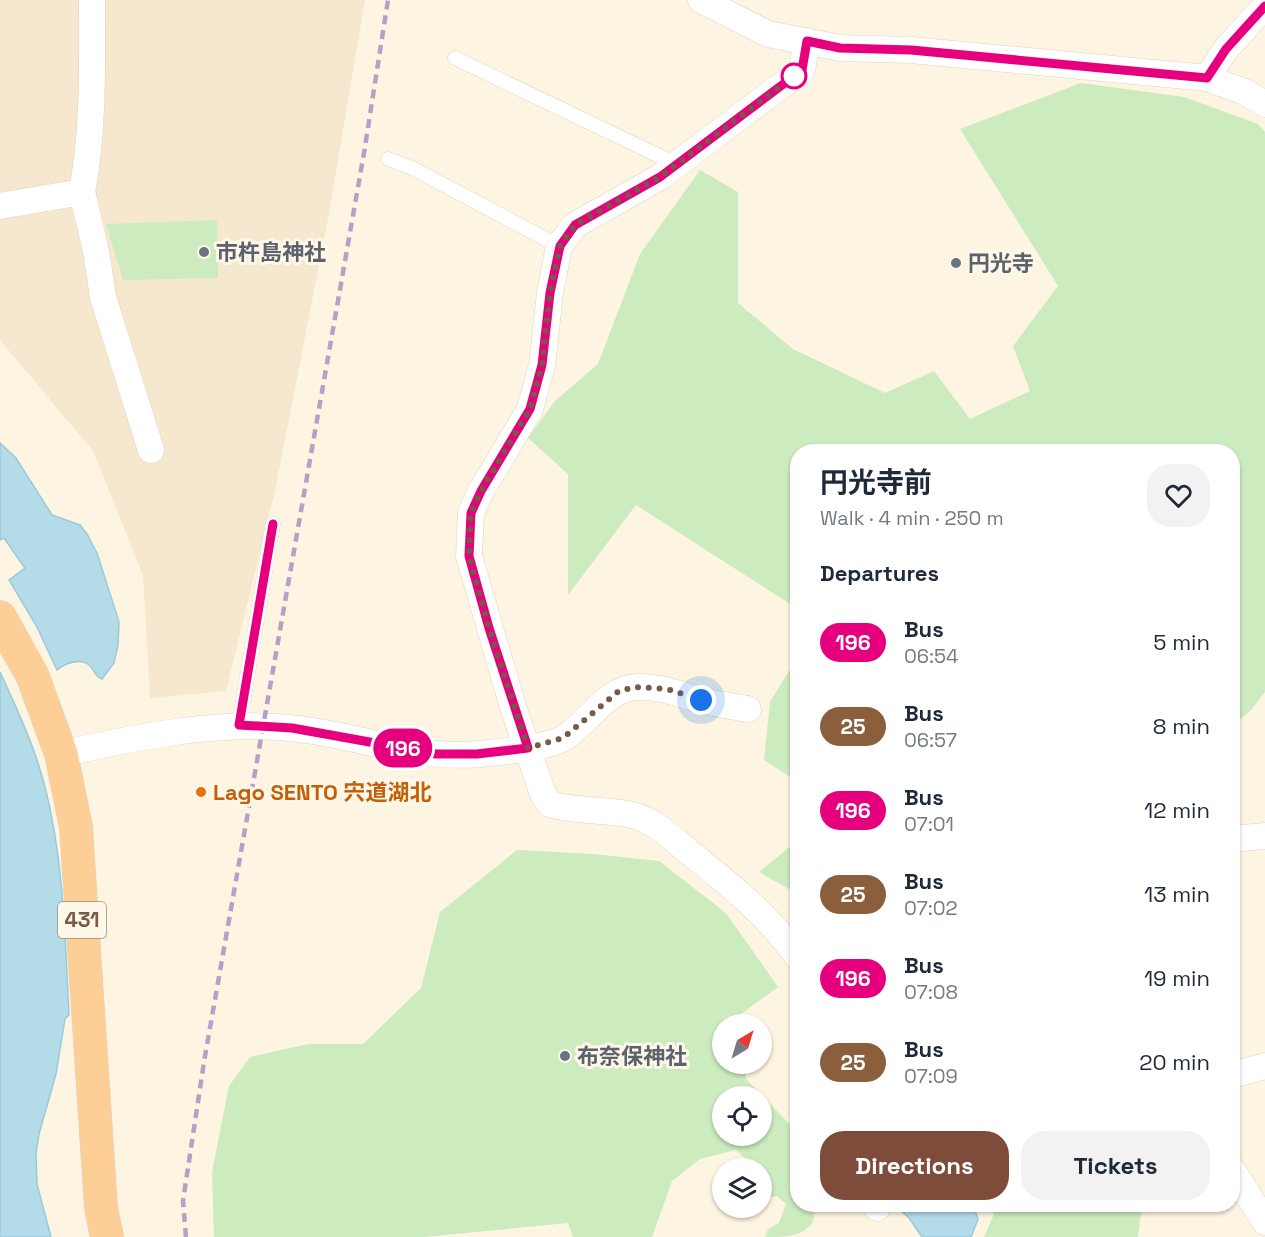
<!DOCTYPE html>
<html lang="en">
<head>
<meta charset="utf-8">
<style>
	body { margin:0; font-family:"Space Grotesk","Noto Sans JP",sans-serif; background:#f2f2f3; color:#1f2937; height:100vh; display:flex; flex-direction:column; font-size:22px; white-space:nowrap }
	* { box-sizing:border-box; margin:0 }
	p { font-size:20px; color:#747a83 }
	.icon { flex:none; width:33px; height:33px; fill:none; stroke:currentColor; stroke-width:2; stroke-linecap:round; stroke-linejoin:round }
	.map { position:relative; flex:1; overflow:hidden }
	.sheet { position:absolute; left:790px; top:444px; width:450px; height:768px; display:flex; flex-direction:column; background:#fff; border-radius:24px; box-shadow:0 2px 4px #0004 }
	.sheet>* { flex:none }
	.badge { padding:0 12px; border-radius:20px; font-size:21px; line-height:39px }
	.needle { width:39px; rotate:38deg }
	.controls { position:absolute; left:712px; top:1014px; display:grid; gap:12px }
	.controls a { display:grid; place-items:center; width:60px; height:60px; border-radius:50%; background:#fff; box-shadow:0 2px 4px #0004; font-size:30px }
	.you { position:absolute; width:30px; height:30px; margin:-15px; border:4px solid #fff; border-radius:50%; background:#1a73e8; box-shadow:0 0 0 9px #1a73e833 }
	.map>.badge { position:absolute; translate:-50% -50%; box-shadow:0 0 0 3px #fff }
	h2 { padding:0 30px; font-size:22px; line-height:54px }
	.round { display:grid; place-items:center; flex:none; width:63px; height:63px; border-radius:24px; background:#f2f2f3 }
	.headline { display:flex; align-items:center; justify-content:space-between; height:102px; padding:0 30px }
	h1 { font-size:28px; font-weight:700; line-height:45px }
	.cta { display:flex; gap:12px; margin-top:auto; padding:12px 30px }
	.cta a { flex:1; height:69px; border-radius:24px; background:#7d4c3b; color:#fff; font-size:24px; font-weight:700; line-height:69px; text-align:center }
	.cta a+a { background:#f2f2f3; color:#1f2937 }
	ul { padding:0; list-style:none }
	li { display:flex; align-items:center; gap:18px; height:84px; padding:0 30px }
	li div { flex:1 }
	li b { display:block; font-size:22px }
	li em { font-style:normal }
	li .badge { min-width:66px; font-weight:700; text-align:center }
	.map>svg:first-child { display:block }
	.residential { fill:#f5e8cf }
	.green { fill:#ccebbf; fill-rule:evenodd }
	.water { fill:#b4dbe8; stroke:#9acada; stroke-width:1.5 }
	.lines { fill:none; stroke-linecap:round; stroke-linejoin:round }
	.service-casing { stroke:#e2d2bc; stroke-width:15 }
	.minor-casing { stroke:#e2d2bc; stroke-width:27 }
	.trunk-casing { stroke:#ded8d3; stroke-width:34 }
	.service { stroke:#fff; stroke-width:14 }
	.minor { stroke:#fff; stroke-width:26 }
	.trunk { stroke:#fdce95; stroke-width:33 }
	.rail { stroke:#b89fc7; stroke-width:4.5; stroke-dasharray:9 6; stroke-linecap:butt }
	.line-casing { stroke:#fff; stroke-width:14 }
	.line { stroke:#e6007e; stroke-width:9 }
	.walk { stroke:#765c46; stroke-width:6; stroke-dasharray:0 10.8 }
	.stop-dot { fill:#fff; stroke:#e6007e; stroke-width:3 }
	.worship-dot { fill:#6b7280; stroke:#fff8e8; stroke-width:2 }
	.food-dot { fill:#e8710a; stroke:#fff8e8; stroke-width:2 }
	.labels { text-anchor:middle; stroke-width:6; stroke-linejoin:round; paint-order:stroke }
	.shield { fill:#fff8e8; stroke:#9f8b77; stroke-width:1.5 }
	.shield-label { font-size:21px; font-weight:bold; fill:#765c46 }
	.worship-label { font-size:22px; font-weight:bold; fill:#5b616d; stroke:#fff8e8; text-anchor:start }
	.food-label { font-size:22px; font-weight:bold; fill:#c56008; stroke:#fff8e8; text-anchor:start }
</style>
</head>
<body>
<div class="map">
<svg width="1265" height="1237" viewBox="0 0 1265 1237">
	<rect width="100%" height="100%" fill="#fdf5e1"/>
	<path class="residential" d="M0,0H365L328,219L275,491L226,691L150,698L143,575L93,451L0,340Z"/>
	<g class="green">
		<path d="M1081,83L1184,97L1258,124L1265,132V692L1252,709L1233,726V452H798V609L636,505L568,595V474L528,438L555,401L598,364L640,254L700,170L738,192V303L793,349L885,393L934,371L970,419L1030,391L1013,346L1058,286L960,129Z"/>
		<path d="M217,220L218,278L123,280L106,224Z"/>
		<path d="M798,656V782L764,760L770,702Z"/>
		<path d="M798,840V894L759,872Z"/>
		<path d="M517,850L594,854L659,861L726,913L778,987L734,1019L735,1024H723V1064H743L746,1079L798,1133V1204L813,1205C815,1213 815,1215 812,1223C802,1237 785,1237 765,1237L768,1229L779,1223L786,1204L777,1196L762,1199V1168H752L751,1164L736,1150L700,1159L672,1181L652,1237H573L568,1223L424,1237H214L212,1172L229,1086L250,1057L309,1044H363L421,988L440,912ZM762,1096V1136H723V1096Z"/>
		<path d="M987,1205H1142L1138,1237H984L994,1214Z"/>
	</g>
	<g class="water">
		<path d="M0,443L16,458L52,515L80,525L87,534L97,553L119,622L118,645L114,663L102,679C94,676 95,670 89,665C80,658 65,663 57,670L37,627L9,580L25,568L4,538L0,540Z"/>
		<path d="M0,672C17,709 35,747 45,787C64,861 65,939 69,1015L65,1019L56,1074L39,1134L36,1153L37,1184L51,1237H0Z"/>
		<path d="M895,1205H973L978,1219L971,1237H922L909,1218Z"/>
	</g>
	<g class="lines">
		<g class="service-casing">
			<g id="service">
				<path d="M455,58L676,164"/>
				<path d="M388,159L410,167L559,246"/>
				<path d="M239,725L273,524"/>
			</g>
		</g>
		<g class="minor-casing">
			<g id="minor">
				<path d="M701,0L768,34L840,48L911,50L1207,78L1245,92L1265,104"/>
				<path d="M1207,78L1226,49L1265,6"/>
				<path d="M82,192C94,129 92,64 92,0"/>
				<path d="M0,206L82,192L96,251L103,297L151,450"/>
				<path d="M61,754C136,737 213,721 290,728C354,734 415,760 479,754C500,752 547,748 564,738C588,723 607,688 637,687C659,686 679,694 699,700C715,704 732,706 748,709"/>
				<path d="M1233,839L1265,836"/>
				<path d="M798,957C768,915 729,884 689,852C672,838 654,820 632,815C605,809 576,812 550,804L543,794L513,707L469,556L471,513L481,491L530,409L542,365L550,293L559,246L575,225L660,177L802,70L807,41"/>
				<path d="M1233,1075L1265,1066"/>
				<path d="M1233,1171L1265,1222"/>
				<path d="M874,1204L877,1208"/>
			</g>
		</g>
		<g class="trunk-casing">
			<path id="trunk" d="M0,617L33,677L61,754L76,827L101,1208L107,1237"/>
		</g>
		<use href="#service" class="service"/>
		<use href="#minor" class="minor"/>
		<use href="#trunk" class="trunk"/>
		<path class="rail" d="M186,1237L183,1201L204,1062L364,153L388,0"/>
	</g>
	<g class="lines">
		<g class="line-casing">
			<path id="line" d="M273,524L239,725L292,728L436,754H477L528,748L489,628L469,556L471,513L481,491L530,409L542,365L550,293L560,246L575,225L660,177L802,70L807,41L840,48L911,50L1207,78L1226,49L1265,6"/>
		</g>
		<use href="#line" class="line"/>
		<path class="walk" d="M701,700L667,689L636,687L619,691L563,738L528,748L489,628L469,556L471,513L481,491L530,409L542,365L550,293L560,246L575,225L660,177L802,70L794,76"/>
	</g>
	<circle class="stop-dot" cx="794" cy="76" r="12"/>
	<g class="worship-dot">
		<circle cx="204" cy="252" r="6"/>
		<circle cx="956" cy="263" r="6"/>
		<circle cx="565" cy="1056" r="6"/>
	</g>
	<circle class="food-dot" cx="201" cy="792" r="6"/>
	<g class="labels">
		<rect class="shield" x="58" y="902" width="48" height="36" rx="4.5"/>
		<g class="shield-label">
			<text x="82" y="927">431</text>
		</g>
		<g class="worship-label">
			<text x="216" y="260">市杵島神社</text>
			<text x="968" y="271">円光寺</text>
			<text x="577" y="1064">布奈保神社</text>
		</g>
		<g class="food-label">
			<text x="213" y="800">Lago SENTO 宍道湖北</text>
		</g>
	</g>
</svg>
<div class="controls">
<a><svg class="needle" viewBox="-14 -14 28 28"><path d="M0-13l5 13h-10z" fill="#e53935"/><path d="M0 13l5-13h-10z" fill="#747a83"/></svg></a>
<a><svg class="icon" aria-label="locate" viewBox="0 0 24 24"><circle cx="12" cy="12" r="6"/><path d="M12 2v4M12 18v4M2 12h4M18 12h4"/></svg></a>
<a><svg class="icon" aria-label="layers" viewBox="0 0 24 24"><path d="M12 4l9 5-9 5-9-5zM3 14l9 5 9-5"/></svg></a>
</div>
<div class="you" style="left:701px;top:700px"></div>
<b class="badge" style="left:403px;top:748px;background:#e6007e;color:#fff">196</b>
<section class="sheet">
<div class="headline"><div><h1>円光寺前</h1><p>Walk · 4 min · 250 m</p></div><a class="round"><svg class="icon" aria-label="heart" viewBox="0 0 24 24"><path d="M12 20l-8-8c-3-5 5-10 8-4 3-6 11-1 8 4z"/></svg></a></div>
<h2>Departures</h2>
<ul>
<li><span class="badge" style="background:#e6007e;color:#fff">196</span><div><b>Bus</b><p>06:54</p></div><em>5 min</em></li>
<li><span class="badge" style="background:#8b5e3c;color:#fff">25</span><div><b>Bus</b><p>06:57</p></div><em>8 min</em></li>
<li><span class="badge" style="background:#e6007e;color:#fff">196</span><div><b>Bus</b><p>07:01</p></div><em>12 min</em></li>
<li><span class="badge" style="background:#8b5e3c;color:#fff">25</span><div><b>Bus</b><p>07:02</p></div><em>13 min</em></li>
<li><span class="badge" style="background:#e6007e;color:#fff">196</span><div><b>Bus</b><p>07:08</p></div><em>19 min</em></li>
<li><span class="badge" style="background:#8b5e3c;color:#fff">25</span><div><b>Bus</b><p>07:09</p></div><em>20 min</em></li>
</ul>
<div class="cta"><a>Directions</a><a>Tickets</a></div>
</section>
</div>
</body>
</html>
